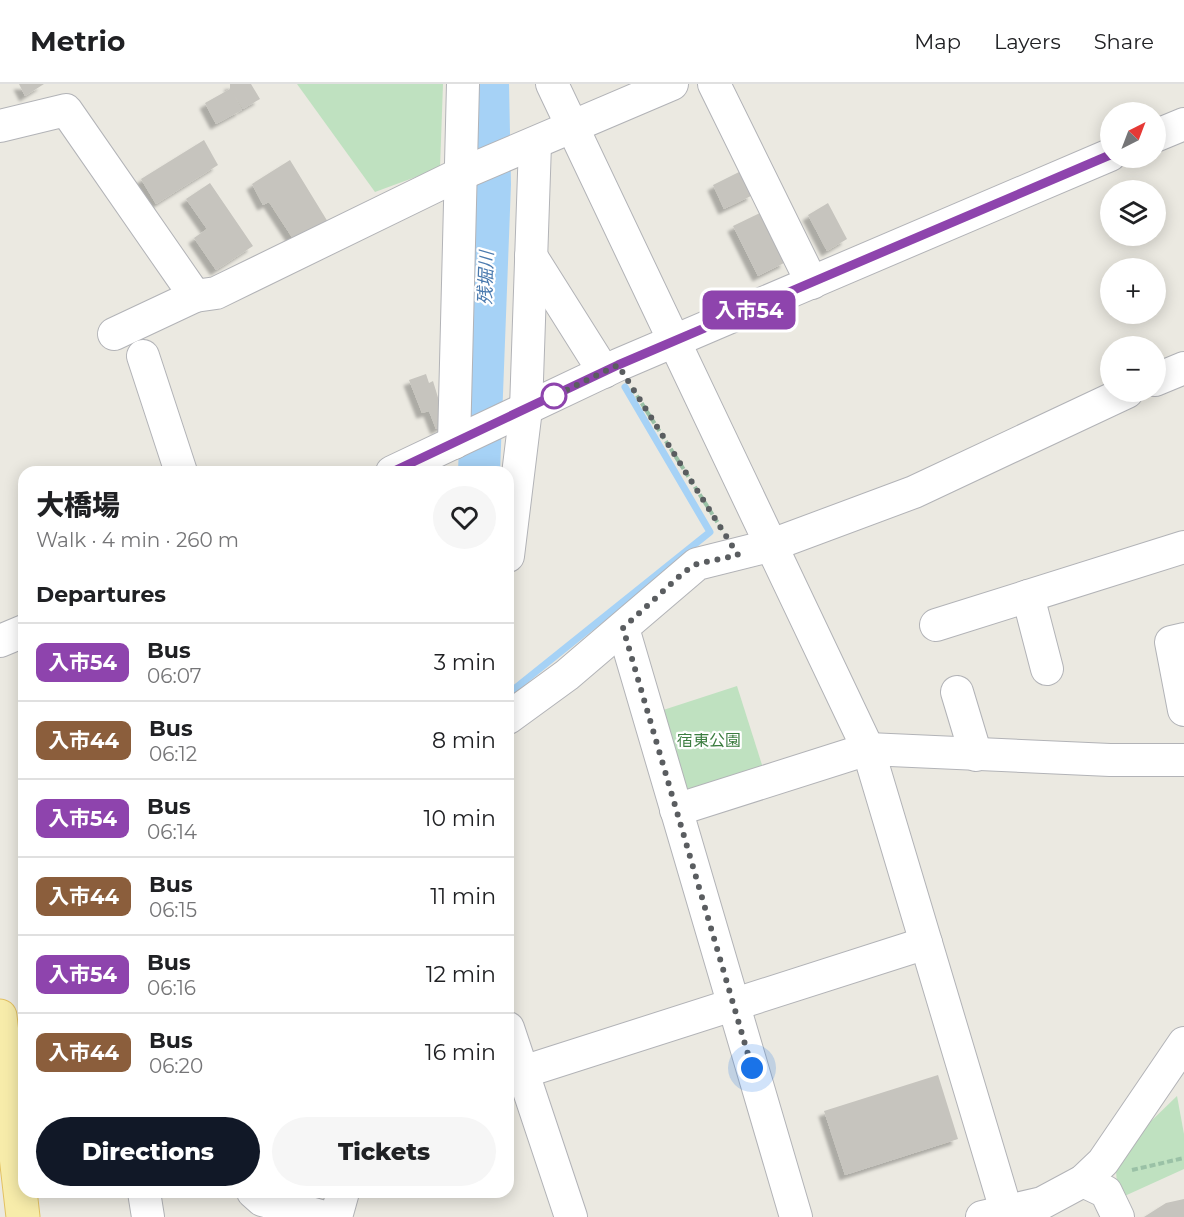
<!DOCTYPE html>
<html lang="en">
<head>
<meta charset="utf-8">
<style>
	body { margin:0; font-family:Montserrat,"Noto Sans JP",sans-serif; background:#f6f6f6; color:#202124; height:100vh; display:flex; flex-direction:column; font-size:22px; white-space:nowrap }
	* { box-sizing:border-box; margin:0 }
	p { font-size:20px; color:#757577 }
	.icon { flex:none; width:33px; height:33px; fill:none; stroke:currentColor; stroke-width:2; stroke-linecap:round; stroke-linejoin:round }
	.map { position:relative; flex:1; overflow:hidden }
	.drawer { position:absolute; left:18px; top:382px; width:496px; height:732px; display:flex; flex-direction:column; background:#fff; border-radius:18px; box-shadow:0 3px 15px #0003 }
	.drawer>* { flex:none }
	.badge { padding:0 12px; border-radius:9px; font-size:21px; line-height:39px }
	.needle { width:39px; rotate:42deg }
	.fabs { position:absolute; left:1100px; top:18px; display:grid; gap:12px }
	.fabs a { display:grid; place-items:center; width:66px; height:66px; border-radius:50%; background:#fff; box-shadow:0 3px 15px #0003; font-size:30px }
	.you { position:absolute; width:30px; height:30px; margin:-15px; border:4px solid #fff; border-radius:50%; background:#1a73e8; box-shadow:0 0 0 9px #1a73e833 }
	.map>.badge { position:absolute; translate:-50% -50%; box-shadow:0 0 0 3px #fff }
	h2 { padding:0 18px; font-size:22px; line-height:54px }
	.round { display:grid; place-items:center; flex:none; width:63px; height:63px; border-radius:32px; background:#f6f6f6 }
	.head { display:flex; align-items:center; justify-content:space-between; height:102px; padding:0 18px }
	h1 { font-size:28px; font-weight:800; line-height:45px }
	.primary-button { display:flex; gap:12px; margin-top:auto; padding:12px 18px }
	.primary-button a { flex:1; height:69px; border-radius:36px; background:#111827; color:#fff; font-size:24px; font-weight:800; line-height:69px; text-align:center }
	.primary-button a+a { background:#f6f6f6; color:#202124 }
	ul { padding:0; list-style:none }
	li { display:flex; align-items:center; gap:18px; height:78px; padding:0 18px; border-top:2px solid #e0e0e0 }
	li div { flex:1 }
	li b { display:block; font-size:22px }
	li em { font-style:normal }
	li .badge { min-width:66px; font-weight:700; text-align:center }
	header { display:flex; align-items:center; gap:36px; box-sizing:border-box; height:84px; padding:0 30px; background:#fff; border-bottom:2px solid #e0e0e0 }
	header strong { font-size:28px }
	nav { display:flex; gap:33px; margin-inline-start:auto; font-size:21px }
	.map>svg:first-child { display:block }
	.green { fill:#bfe1c0 }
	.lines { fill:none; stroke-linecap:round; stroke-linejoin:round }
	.stream { stroke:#a6d2f6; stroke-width:7 }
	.river { stroke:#a6d2f6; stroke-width:42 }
	.building { fill:#c6c4be; filter:url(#shadow) }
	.minor-casing { stroke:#b2b3b7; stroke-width:34 }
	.major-casing { stroke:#e3c162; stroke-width:35 }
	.path { stroke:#9ac1a6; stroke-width:4; stroke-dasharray:6 3; stroke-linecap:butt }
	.minor { stroke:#fff; stroke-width:32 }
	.major { stroke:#f7ecaa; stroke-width:33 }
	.line-casing { stroke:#fff; stroke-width:14 }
	.line { stroke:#8e44ad; stroke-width:9 }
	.walk { stroke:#5a5d60; stroke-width:6; stroke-dasharray:0 10.8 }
	.stop-dot { fill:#fff; stroke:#8e44ad; stroke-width:3 }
	.labels { text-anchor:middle; stroke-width:4.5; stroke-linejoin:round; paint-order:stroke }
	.park-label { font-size:16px; fill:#3c7d40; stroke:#fff }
	.water-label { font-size:18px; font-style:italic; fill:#4979ae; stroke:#fff }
</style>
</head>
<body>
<header>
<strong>Metrio</strong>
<nav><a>Map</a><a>Layers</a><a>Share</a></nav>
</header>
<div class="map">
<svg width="1184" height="1133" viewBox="0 0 1184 1133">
	<defs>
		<filter id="shadow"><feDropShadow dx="-5.5" dy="5.5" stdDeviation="1.5" flood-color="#0004"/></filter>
	</defs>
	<rect width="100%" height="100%" fill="#ebe9e1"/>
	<g class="green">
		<path d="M297,0H443L440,84L375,108Z"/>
		<path d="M737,602L763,684L680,710L654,629Z"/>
		<path d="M1177,1012L1184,1050V1085L1118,1115L1115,1072Z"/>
	</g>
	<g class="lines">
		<path class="stream" d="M508,610L710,448L625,303"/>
		<path class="river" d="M479,388L490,100L488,0"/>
	</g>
	<g class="building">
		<path d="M19,0H44L25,12Z"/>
		<path d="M230,0H251L260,15L243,25L233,9L242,26L216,40L205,19L230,5Z"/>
		<path d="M204,56L218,81L156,120L141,95Z"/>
		<path d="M290,76L331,143L299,164L269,118L263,121L252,100Z"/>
		<path d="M741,87L753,111L724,125L713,101Z"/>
		<path d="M210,99L253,162L216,186L194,154L207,145L186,115Z"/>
		<path d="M828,119L847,155L827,167L808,131Z"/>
		<path d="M762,128L786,178L758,192L733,142Z"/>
		<path d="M426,290L429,299L433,297L446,340L436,345L429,327L422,329L409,296Z"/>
		<path d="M938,991L958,1055L845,1091L824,1027Z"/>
		<path d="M1184,1115V1133H1144L1166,1119Z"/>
	</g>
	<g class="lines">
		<g class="minor-casing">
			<g id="minor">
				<path d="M552,0L868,665L1008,1133"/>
				<path d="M714,0L812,199"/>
				<path d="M0,42L66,26L195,212L216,209L454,93L672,0"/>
				<path d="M1155,52L1184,40"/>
				<path d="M531,172L604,288"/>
				<path d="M114,250L195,212"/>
				<path d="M143,272L181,388"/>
				<path d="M1155,296L1184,284"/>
				<path d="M454,359L463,0"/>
				<path d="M392,388L618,281L1110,71"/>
				<path d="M508,472L526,325L535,60"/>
				<path d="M1028,512L1047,585"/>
				<path d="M936,541L1184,463"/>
				<path d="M623,544L796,1133"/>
				<path d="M1184,555L1171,558L1184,626"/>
				<path d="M0,557L24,547"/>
				<path d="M957,608L976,671"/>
				<path d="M508,634L567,591L697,480L769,462L914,408L1127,308"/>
				<path d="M676,726L868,665L1110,676H1184"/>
				<path d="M508,944L571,1133"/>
				<path d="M508,984L523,988L926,859"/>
				<path d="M1083,1097L1106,1108L1118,1133"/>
				<path d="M144,1108L148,1133"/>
				<path d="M253,1108L262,1116L324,1133"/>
				<path d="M336,1133L343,1108"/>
				<path d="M982,1133L1042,1119L1083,1097L1103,1078L1184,959"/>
			</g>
		</g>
		<g class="major-casing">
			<path id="major" d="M0,932L23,1133"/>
		</g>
		<g class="path">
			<path d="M632,304L723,447"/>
			<path d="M1132,1086L1184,1074"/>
		</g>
		<use href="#minor" class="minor"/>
		<use href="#major" class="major"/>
	</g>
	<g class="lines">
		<g class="line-casing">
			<path id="line" d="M392,388L618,281L1110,71"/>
		</g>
		<use href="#line" class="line"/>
		<path class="walk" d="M554,312L546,316L618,281L738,471L697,480L684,488L623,544L752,984"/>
	</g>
	<circle class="stop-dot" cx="554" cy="312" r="12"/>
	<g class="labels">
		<g class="park-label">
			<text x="709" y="662">宿東公園</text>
		</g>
		<g class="water-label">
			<text transform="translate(486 194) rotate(-88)" y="6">残堀川</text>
		</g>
	</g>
</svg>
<div class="fabs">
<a><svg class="needle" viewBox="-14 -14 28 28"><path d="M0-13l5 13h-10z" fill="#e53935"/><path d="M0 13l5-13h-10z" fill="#757577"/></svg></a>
<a><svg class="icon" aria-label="layers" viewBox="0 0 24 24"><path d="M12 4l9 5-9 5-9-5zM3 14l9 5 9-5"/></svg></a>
<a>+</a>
<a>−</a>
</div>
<div class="you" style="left:752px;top:984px"></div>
<b class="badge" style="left:749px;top:226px;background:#8e44ad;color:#fff">入市54</b>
<section class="drawer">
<div class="head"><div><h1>大橋場</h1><p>Walk · 4 min · 260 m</p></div><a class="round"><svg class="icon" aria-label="heart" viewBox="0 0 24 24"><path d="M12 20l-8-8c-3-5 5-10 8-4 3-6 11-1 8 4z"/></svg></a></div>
<h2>Departures</h2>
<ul>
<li><span class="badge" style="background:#8e44ad;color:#fff">入市54</span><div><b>Bus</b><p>06:07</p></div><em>3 min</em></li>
<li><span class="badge" style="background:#8b5e3c;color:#fff">入市44</span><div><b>Bus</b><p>06:12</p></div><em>8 min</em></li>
<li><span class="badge" style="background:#8e44ad;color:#fff">入市54</span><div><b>Bus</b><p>06:14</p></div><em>10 min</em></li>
<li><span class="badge" style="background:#8b5e3c;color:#fff">入市44</span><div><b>Bus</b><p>06:15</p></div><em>11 min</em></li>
<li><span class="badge" style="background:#8e44ad;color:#fff">入市54</span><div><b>Bus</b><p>06:16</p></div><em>12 min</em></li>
<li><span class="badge" style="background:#8b5e3c;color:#fff">入市44</span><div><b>Bus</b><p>06:20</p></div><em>16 min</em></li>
</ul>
<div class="primary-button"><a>Directions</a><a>Tickets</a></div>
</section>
</div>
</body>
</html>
